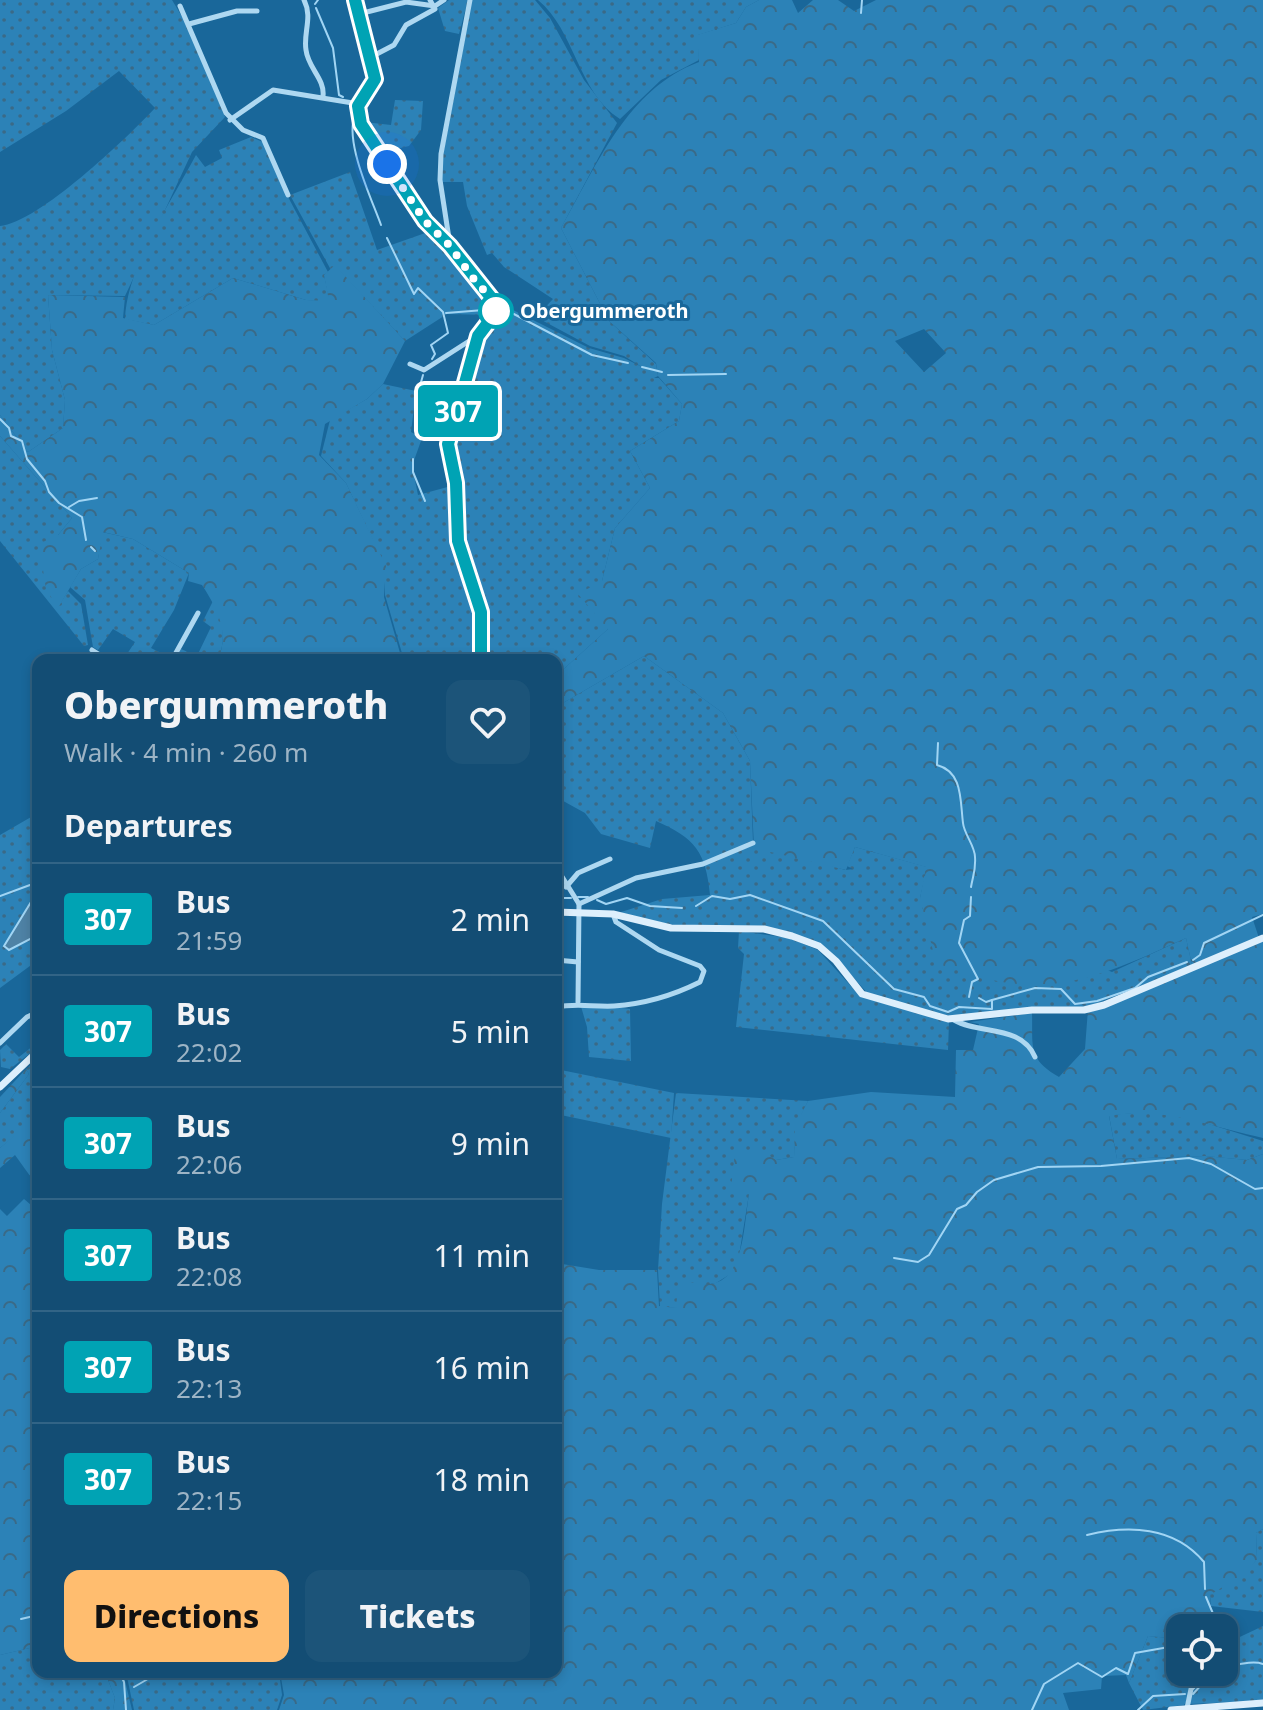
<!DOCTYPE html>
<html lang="en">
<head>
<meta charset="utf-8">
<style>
	body { margin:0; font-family:"Noto Sans",sans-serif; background:#1c5479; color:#f1f3f6; height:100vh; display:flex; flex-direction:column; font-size:30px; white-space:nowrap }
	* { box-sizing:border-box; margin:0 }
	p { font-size:26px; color:#9db4c5 }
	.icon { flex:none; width:44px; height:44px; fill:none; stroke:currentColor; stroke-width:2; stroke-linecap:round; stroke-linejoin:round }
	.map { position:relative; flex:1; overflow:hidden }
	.side { position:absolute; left:32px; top:654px; width:530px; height:1024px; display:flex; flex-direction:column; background:#134d74; border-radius:16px; box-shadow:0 4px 12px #0003,0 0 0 2px #326486 }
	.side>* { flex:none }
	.badge { padding:0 16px; border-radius:6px; font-size:28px; line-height:52px }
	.fabs { position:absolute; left:1166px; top:1614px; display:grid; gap:16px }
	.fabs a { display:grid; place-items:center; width:72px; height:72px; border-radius:16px; background:#134d74; box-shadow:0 4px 12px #0003,0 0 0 2px #326486; font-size:40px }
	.you { position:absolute; width:40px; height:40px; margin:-20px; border:6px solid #fff; border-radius:50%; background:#1a73e8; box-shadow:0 0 0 12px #1a73e833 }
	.map>.badge { position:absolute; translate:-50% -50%; box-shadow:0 0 0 4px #fff }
	h2 { padding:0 32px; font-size:30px; line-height:72px }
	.round { display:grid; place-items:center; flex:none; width:84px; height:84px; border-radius:16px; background:#1c5479 }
	.overview { display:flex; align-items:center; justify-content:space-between; height:136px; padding:0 32px }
	h1 { font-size:38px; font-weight:800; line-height:60px }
	.primary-button { display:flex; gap:16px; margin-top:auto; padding:16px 32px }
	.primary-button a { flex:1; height:92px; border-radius:16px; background:#ffbd6f; color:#111; font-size:32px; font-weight:800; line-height:92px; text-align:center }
	.primary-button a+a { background:#1c5479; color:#f1f3f6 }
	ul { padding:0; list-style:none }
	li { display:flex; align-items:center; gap:24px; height:112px; padding:0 32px; border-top:2px solid #326486 }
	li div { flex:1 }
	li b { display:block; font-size:30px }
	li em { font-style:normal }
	li .badge { min-width:88px; font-weight:700; text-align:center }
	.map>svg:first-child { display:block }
	.grass { fill:url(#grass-dots) }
	.forest { fill:url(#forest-crowns); fill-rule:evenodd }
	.water { fill:#4e82a5; stroke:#a1d5f4; stroke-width:2 }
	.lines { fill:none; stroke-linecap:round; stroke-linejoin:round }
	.stream { stroke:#a1d5f4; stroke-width:2 }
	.street { stroke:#aed8f1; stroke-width:5 }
	.secondary { stroke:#ddeffc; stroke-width:7 }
	.line-casing { stroke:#fff; stroke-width:18 }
	.line { stroke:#00a3b4; stroke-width:12 }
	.walk { stroke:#fff; stroke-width:8; stroke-dasharray:0 14.4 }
	.stop-dot { fill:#fff; stroke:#00a3b4; stroke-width:4 }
	.labels { text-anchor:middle; stroke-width:6; stroke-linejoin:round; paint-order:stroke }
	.stop-label { font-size:20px; font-weight:bold; fill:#fff; stroke:#19679a; text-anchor:start }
</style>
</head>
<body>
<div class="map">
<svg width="1263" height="1710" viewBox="0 0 1263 1710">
	<defs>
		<pattern id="grass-dots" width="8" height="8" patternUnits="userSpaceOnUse" patternTransform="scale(2)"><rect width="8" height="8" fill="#2c82b7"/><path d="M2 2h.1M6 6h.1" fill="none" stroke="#3a6a87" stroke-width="1.8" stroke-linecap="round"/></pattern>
		<pattern id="forest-crowns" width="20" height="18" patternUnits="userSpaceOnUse" patternTransform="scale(2)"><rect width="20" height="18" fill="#2c82b7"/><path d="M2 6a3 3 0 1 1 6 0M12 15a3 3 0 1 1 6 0" fill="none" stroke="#3a6a87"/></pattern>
	</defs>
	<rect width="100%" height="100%" fill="#19679a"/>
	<g class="grass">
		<path d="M0,0H172L187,25L225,117L192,152L125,296L48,295L52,350L65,400L63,428L28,452L0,415V226C38,223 127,138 155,108L119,71L66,111L0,152Z"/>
		<path d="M449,0H468L459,34L445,31L438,8Z"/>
		<path d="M472,0H535L550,18L584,80L617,123L561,228L609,321L656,364L658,376L654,378H659L682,404L679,421L630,451L650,488L615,528L602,581L608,629L556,676V660H483L486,620L463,555L459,487L451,450L479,339L503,310L511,309L589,348L624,358L642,367L624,356L590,346L536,317L553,299L504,267L492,253L487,255L467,206L463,182H441L443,155Z"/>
		<path d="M538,0H759L746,7L736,23L698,35L699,60L661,80L620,119C578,93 575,30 538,0Z"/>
		<path d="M395,100L423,101L421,130L409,146L384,152L364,122L391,125Z"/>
		<path d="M251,137L265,143L287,195L328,272L324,275L330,302L306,300L233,278L154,325L125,319C127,266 171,202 196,155L205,167L222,158L219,150Z"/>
		<path d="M350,172L377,250L431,231C454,253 468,281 492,301L491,315L447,314L405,341L335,266L331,270L290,195Z"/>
		<path d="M383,384L416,391L411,432L422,438L412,466L418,495L455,485L456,542L481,625L478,660H404L385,595V566L346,483L321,456L330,420L367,399Z"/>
		<path d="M0,436L72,518L58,535V607L68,591L81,604L88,645L84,646L0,541Z"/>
		<path d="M102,532L133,539L189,573L174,610L151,648L171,658L169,660H123L135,642L113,629L98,650L93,647L85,600L70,587L81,569L98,559Z"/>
		<path d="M213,601C224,618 226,642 218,660H175L181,649L197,656L211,627L203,621Z"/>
		<path d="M644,656L723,713L750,761L753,842L845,870L853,869L847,866L855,847L927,867L920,898L1112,972L1186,938L1192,965L1088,1007L953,1017L869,995L837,959L792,933L673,925L618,913L662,899L710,895C706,852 695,838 656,821L650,848L601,834L585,813L556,797V707Z"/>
		<path d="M38,813V960L0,988V835Z"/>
		<path d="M739,931L789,938L818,950L860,996L949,1022L948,1050L736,1027L744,954L738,948Z"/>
		<path d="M580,1003L630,1009L631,1061L589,1057L587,1027Z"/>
		<path d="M38,1042V1047L10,1069L1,1067L0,1050L6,1044L19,1057Z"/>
		<path d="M38,1060V1127L33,1121L0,1148V1113L29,1074L26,1069Z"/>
		<path d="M556,1069L674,1093L671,1138L556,1114Z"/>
		<path d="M676,1093L808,1101L796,1126L794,1157L776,1160L749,1194L738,1262L732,1273L716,1283L697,1286L676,1308L660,1307L658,1270L662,1204Z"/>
		<path d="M1145,1112L1180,1115L1263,1141V1154L1247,1160L1205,1156L1117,1159L1109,1115Z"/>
		<path d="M1263,1529V1612L1211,1606L1210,1595C1224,1580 1243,1577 1257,1559L1256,1533Z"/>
		<path d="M1263,1626V1701L1188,1704L1191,1694L1208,1672H1224L1225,1644Z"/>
		<path d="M1148,1636L1180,1639V1672H1206L1184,1705L1143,1710L1129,1683Z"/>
		<path d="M38,1646V1672H105L115,1698L113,1710H0V1655Z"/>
		<path d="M126,1672H279L282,1695L277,1710H134Z"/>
	</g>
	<g class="forest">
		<path d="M759,0H792L798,13L813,0H838L854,11L876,0H1263V914L1252,917L1259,938L1192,965L1186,938C1126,965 1069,994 1002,982C980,978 957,970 936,963L920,898L926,867L855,847L846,870L754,848L750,761L723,713L644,656L556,707V676L608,629L578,594L602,581L615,528L650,488L630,451L679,421L682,404L658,376L656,363L609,321L561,228C597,165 627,89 699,62L697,35L736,23L746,7ZM924,329L946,353L924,372L895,341Z"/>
		<path d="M335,265L405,341L383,384L367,399L325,424L319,455L346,483L386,566L384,597L402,660H218C230,632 217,608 202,585L188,581L189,573L133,539L103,532L98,559L81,569L58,608L46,589L39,544L58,535L72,518L0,436V415L28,452L63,428L65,400L52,350L48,295L125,297L123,318L154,325L233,278L306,300L329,301L324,275Z"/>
		<path d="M1263,941V1138C1210,1127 1165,1106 1109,1116L1117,1159L1205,1156L1247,1160L1263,1154V1529L1256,1533L1257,1559L1248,1571L1210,1595L1211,1618L1166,1631L1180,1633V1639L1148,1636L1129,1683L1126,1675L1102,1676L1101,1689L1063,1693L1069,1710H279L284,1695L280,1672H556V1263L599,1270H657L659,1306L676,1308L679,1278C744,1305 742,1239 749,1194L731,1188L735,1153L759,1149L776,1160L794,1157L795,1126L808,1101L871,1092L955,1097L956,1050H973L979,1024L970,1022L1032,1013C1033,1046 1027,1059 1059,1077L1085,1049L1088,1009Z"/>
		<path d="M26,1069L29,1074L0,1113V1097Z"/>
		<path d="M32,1120L38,1127V1187L15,1155L0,1168V1148Z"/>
		<path d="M24,1199L38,1211V1646L0,1655V1209L7,1216Z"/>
		<path d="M105,1672H123L132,1710H113L115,1698Z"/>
	</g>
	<path class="water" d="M38,898V935L9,950L4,946L31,902Z"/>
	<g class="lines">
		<g class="stream">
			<path d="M315,4L318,0"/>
			<path d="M316,8L333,48L339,95L343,97"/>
			<path d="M861,13L862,0"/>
			<path d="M354,118C346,145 372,200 381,225"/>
			<path d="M387,238L414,294L418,288L443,312L448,333L431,345L435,354L432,359"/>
			<path d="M510,312L592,355L628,363"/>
			<path d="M446,313L484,310L488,306L493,308"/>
			<path d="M642,367L662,372"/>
			<path d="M668,375L726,374"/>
			<path d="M418,393L423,375"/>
			<path d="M417,398V411"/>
			<path d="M0,419L9,428L11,436L22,441L27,459L45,481L49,492L59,503L82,517L86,540"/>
			<path d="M416,431L418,416"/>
			<path d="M413,459V472L425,501"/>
			<path d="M69,507L79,501L97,498"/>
			<path d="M91,547L95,551"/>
			<path d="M938,743L937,765C963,772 960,800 963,823C964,834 975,846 975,857C976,870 973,875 971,887"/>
			<path d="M0,896L30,885"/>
			<path d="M578,897H588"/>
			<path d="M556,898H571"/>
			<path d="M597,900L606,904L627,898L650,906L682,908"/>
			<path d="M696,906L712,896L730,899L750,895L823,921L894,989L924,997L930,1006L948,1012L959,1007L992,1009V1000L1035,988L1061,989L1075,1004L1097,1001L1135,988L1148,977L1187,962"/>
			<path d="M1193,960L1200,955L1204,943L1263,915"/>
			<path d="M969,997L972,982L978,979L959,943L964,920L970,916L971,897"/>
			<path d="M979,998L986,1002L992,1000"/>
			<path d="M894,1258L918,1262L929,1255L957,1209L966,1205L977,1192L994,1180L1038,1167L1101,1166L1189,1158L1211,1164L1255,1189L1263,1188"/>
			<path d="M1087,1535C1128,1525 1174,1526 1204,1562L1205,1589"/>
			<path d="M1206,1597L1214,1616"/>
			<path d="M21,1619L38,1615"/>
			<path d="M1224,1663C1238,1668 1249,1659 1263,1664"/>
			<path d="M119,1672L124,1682L126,1710"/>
			<path d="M134,1687L160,1672"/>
			<path d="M1193,1694L1213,1672"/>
			<path d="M1032,1710L1044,1684L1078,1663L1102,1677L1116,1668L1128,1674L1135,1653L1169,1647L1180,1650"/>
			<path d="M1138,1710L1153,1696L1185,1694"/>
		</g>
		<g class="street">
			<path d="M304,0C313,17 303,33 306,50C308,68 325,79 323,96"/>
			<path d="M180,6L226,113L243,130L263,138L288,195"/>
			<path d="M359,14L406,2L435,6L444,0"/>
			<path d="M189,24L237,11H257"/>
			<path d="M371,57L394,45L406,25L435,9L430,0"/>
			<path d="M230,120L273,90L359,104"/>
			<path d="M450,245L440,180L441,154L470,0"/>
			<path d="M410,364L424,370L477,336"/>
			<path d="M92,650L108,660"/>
			<path d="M172,660L198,613"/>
			<path d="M556,867L579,904L578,1002"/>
			<path d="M566,887L578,873L610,859"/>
			<path d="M579,904L636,878L703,864L753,843"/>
			<path d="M556,960L578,962"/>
			<path d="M556,1007C577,1003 593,1007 614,1006C643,1004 674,995 700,982L704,971L700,966L659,950L616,922L613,914"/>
			<path d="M954,1020C979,1035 1021,1024 1035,1057"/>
			<path d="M0,1043L27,1017L38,1012"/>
			<path d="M1224,1644L1225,1642"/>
			<path d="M1187,1708L1191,1689L1208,1672"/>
		</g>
		<g class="secondary">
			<path d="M355,0L375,79L358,106L361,124L425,221L450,246L497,305L494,315L478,336L448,444L456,483L458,541L483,623L481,660"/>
			<path d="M556,912L613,914L671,928L764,929L792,936L819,946L836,961L862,994L948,1019L1032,1010H1084L1104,1005L1263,938"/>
			<path d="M0,1087L38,1051"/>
			<path d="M1171,1710L1263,1703"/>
		</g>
	</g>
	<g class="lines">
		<g class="line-casing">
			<path id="line" d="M355,0L375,79L358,106L361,124L425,221L450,246L497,305L494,315L478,336L448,444L456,483L458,541L481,612V660"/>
		</g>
		<use href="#line" class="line"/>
		<path class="walk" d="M387,164L425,221L450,246L478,285L495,300L496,311"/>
	</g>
	<circle class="stop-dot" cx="496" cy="311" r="16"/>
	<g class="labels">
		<g class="stop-label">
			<text x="520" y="318">Obergummeroth</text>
		</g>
	</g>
</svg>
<div class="fabs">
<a><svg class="icon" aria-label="locate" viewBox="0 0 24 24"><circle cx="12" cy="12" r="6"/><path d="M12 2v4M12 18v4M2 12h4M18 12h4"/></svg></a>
</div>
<div class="you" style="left:387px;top:164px"></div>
<b class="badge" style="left:458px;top:411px;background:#00a3b4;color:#fff">307</b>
<section class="side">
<div class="overview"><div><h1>Obergummeroth</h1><p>Walk · 4 min · 260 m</p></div><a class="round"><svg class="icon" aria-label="heart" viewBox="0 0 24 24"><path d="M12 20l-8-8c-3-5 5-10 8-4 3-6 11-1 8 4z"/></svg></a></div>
<h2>Departures</h2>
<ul>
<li><span class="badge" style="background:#00a3b4;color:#fff">307</span><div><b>Bus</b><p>21:59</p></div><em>2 min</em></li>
<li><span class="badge" style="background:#00a3b4;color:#fff">307</span><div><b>Bus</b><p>22:02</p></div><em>5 min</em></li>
<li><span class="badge" style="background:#00a3b4;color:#fff">307</span><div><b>Bus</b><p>22:06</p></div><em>9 min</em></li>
<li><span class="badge" style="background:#00a3b4;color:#fff">307</span><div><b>Bus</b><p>22:08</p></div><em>11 min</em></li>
<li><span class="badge" style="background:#00a3b4;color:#fff">307</span><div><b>Bus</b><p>22:13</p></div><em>16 min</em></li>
<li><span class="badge" style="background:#00a3b4;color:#fff">307</span><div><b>Bus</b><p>22:15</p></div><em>18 min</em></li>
</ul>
<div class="primary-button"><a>Directions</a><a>Tickets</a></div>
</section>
</div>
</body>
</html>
